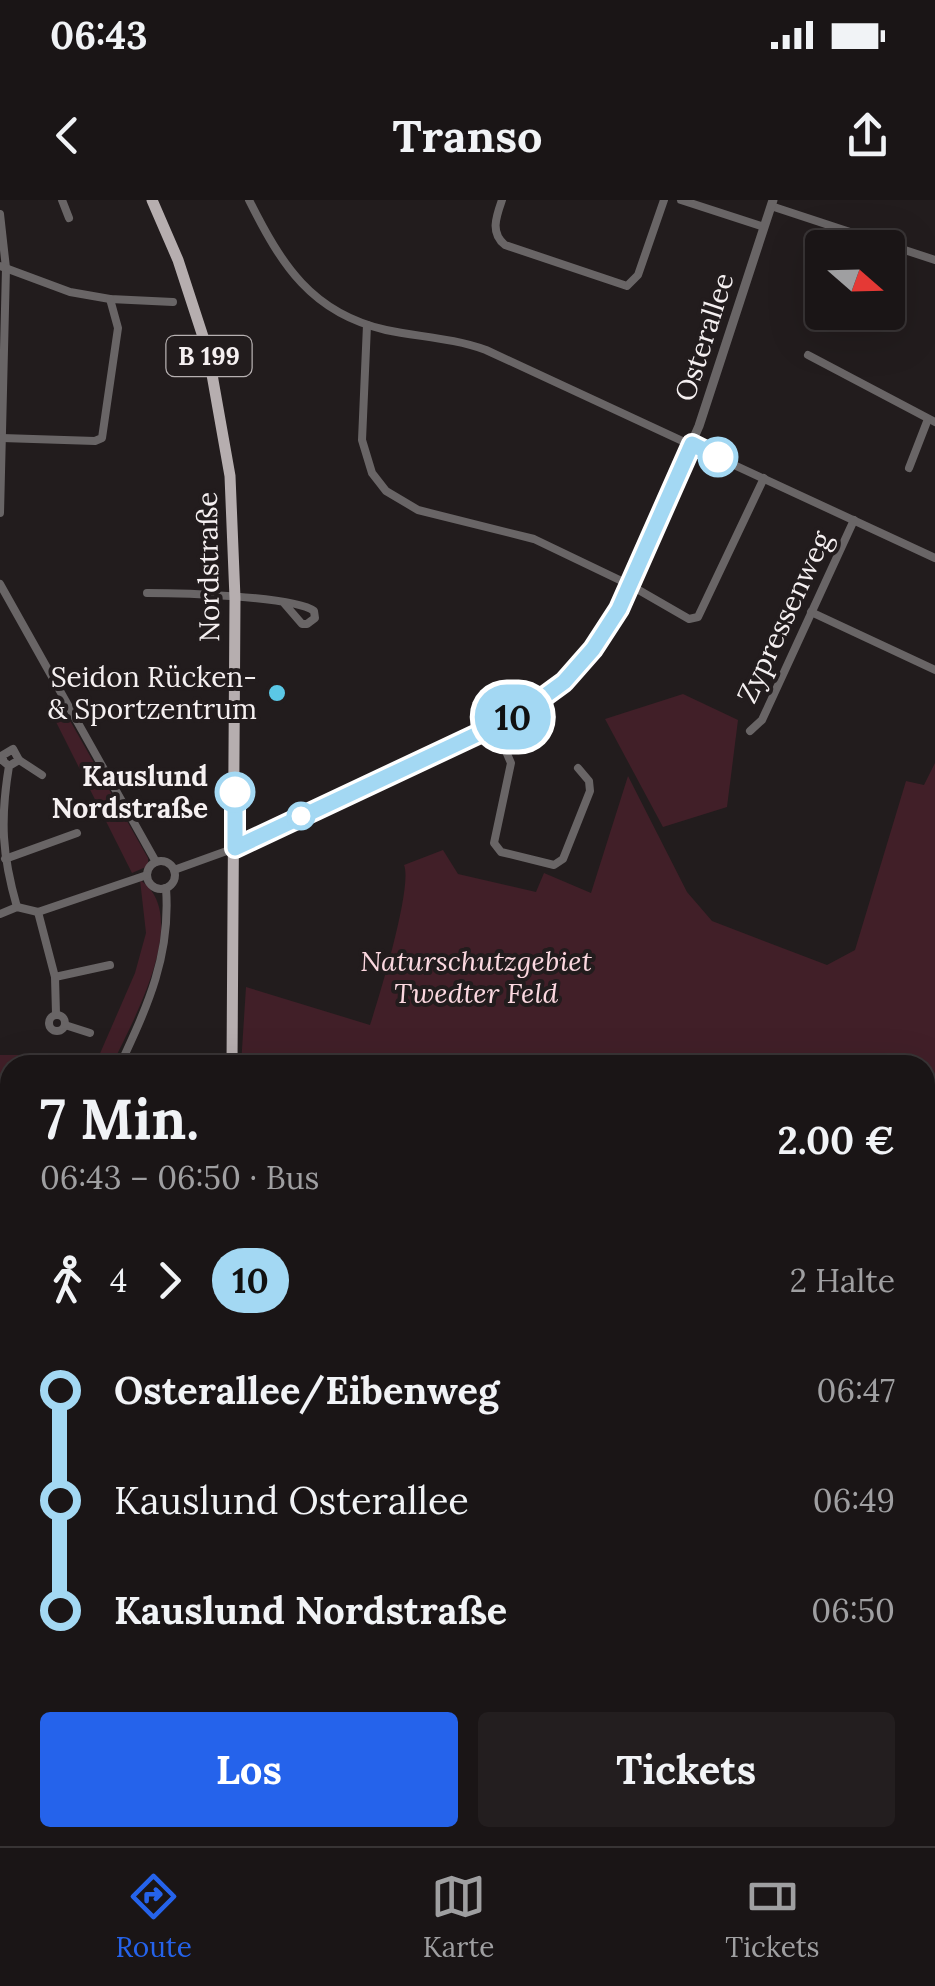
<!DOCTYPE html>
<html lang="de">
<head>
<meta charset="utf-8">
<style>
	body { margin:0; font-family:Lora,serif; background:#231e1f; color:#f1f3f6; height:100vh; display:flex; flex-direction:column; font-size:38px; white-space:nowrap }
	* { box-sizing:border-box; margin:0 }
	p { font-size:32px; color:#9f9fa1 }
	.icon { flex:none; width:55px; height:55px; fill:none; stroke:currentColor; stroke-width:2; stroke-linecap:round; stroke-linejoin:round }
	.map { position:relative; flex:1; overflow:hidden }
	.sheet { position:absolute; left:0px; top:855px; width:935px; height:792px; display:flex; flex-direction:column; background:#1a1516; border-radius:30px 30px 0 0; box-shadow:0 10px 40px #0002,0 0 0 2px #383435 }
	.sheet>* { flex:none }
	.badge { padding:0 20px; border-radius:32px; font-size:35px; line-height:65px }
	.needle { width:65px; rotate:110deg }
	.buttons { position:absolute; left:805px; top:30px; display:grid; gap:20px }
	.buttons a { display:grid; place-items:center; width:100px; height:100px; border-radius:10px; background:#1a1516; box-shadow:0 10px 40px #0002,0 0 0 2px #383435; font-size:50px }
	.map>.badge { position:absolute; translate:-50% -50%; box-shadow:0 0 0 5px #fff }
	.legs { display:flex; align-items:center; gap:15px; height:110px; padding:0 40px; font-size:32px }
	.legs p { margin-inline-start:auto }
	.head { display:flex; align-items:center; justify-content:space-between; height:170px; padding:0 40px }
	h1 { font-size:55px; font-weight:700; line-height:75px }
	.cta { display:flex; gap:20px; margin-top:auto; padding:20px 40px }
	.cta a { flex:1; height:115px; border-radius:10px; background:#2563eb; color:#fff; font-size:40px; font-weight:700; line-height:115px; text-align:center }
	.cta a+a { background:#231e1f; color:#f1f3f6 }
	ul { padding:0 40px; list-style:none }
	li { display:flex; align-items:center; gap:35px; height:110px; font-size:38px }
	li i { display:grid; place-items:center; width:15px; height:100%; margin:0 12px; background:currentColor }
	li i::after { content:''; width:25px; height:25px; margin:-12px; border:8px solid; border-radius:50%; background:#1a1516 }
	li p { margin-inline-start:auto }
	li:first-child i { background:linear-gradient(#0000 50%,currentColor 0) }
	li:last-child i { background:linear-gradient(currentColor 50%,#0000 0) }
	.status { display:flex; justify-content:space-between; align-items:center; height:70px; padding:0 50px; background:#1a1516; direction:ltr }
	.status svg { height:28px; fill:currentColor }
	header { display:flex; justify-content:space-between; align-items:center; height:130px; padding:0 40px; background:#1a1516; font-size:45px; font-weight:700 }
	.tab-bar { display:flex; justify-content:space-around; align-items:center; height:140px; border-top:2px solid #383435; background:#1a1516; font-size:28px; color:#9f9fa1 }
	.tab-bar a { display:grid; justify-items:center; gap:5px }
	.tab-bar .active { color:#2563eb }
	.map>svg:first-child { display:block }
	.green { fill:#411f28 }
	.lines { fill:none; stroke-linecap:round; stroke-linejoin:round }
	.minor { stroke:#696566; stroke-width:8 }
	.tertiary { stroke:#696566; stroke-width:9 }
	.primary { stroke:#b6aeaf; stroke-width:11 }
	.line-1-casing { stroke:#fff; stroke-width:22 }
	.line-1 { stroke:#a3d8f3; stroke-width:15 }
	.stop-1-dot { fill:#fff; stroke:#a3d8f3; stroke-width:5 }
	.poi-dot { fill:#5bc8e6; stroke:#221c1d; stroke-width:4 }
	.labels { text-anchor:middle; stroke-width:8; stroke-linejoin:round; paint-order:stroke }
	.shield { fill:#221c1d; stroke:#b6b0b1; stroke-width:2.5 }
	.shield-label { font-size:25px; font-weight:bold; fill:#f5f0f1 }
	.street-label { font-size:28px; fill:#f5f0f1; stroke:#221c1d }
	.poi-label { font-size:28px; fill:#f5f0f1; stroke:#221c1d; text-anchor:end }
	.stop-label { font-size:28px; font-weight:bold; fill:#f5f0f1; stroke:#221c1d; text-anchor:end }
	.park-label { font-size:28px; font-style:italic; fill:#fcd8e0; stroke:#221c1d }
</style>
</head>
<body>
<div class="status"><b>06:43</b><svg viewBox="0 0 49 12"><path d="M0 12V9h3v3zM5 12V6h3v6zM10 12V3h3v9zM15 12V0h3v12zM26 1h20v11H26zM47 4h2v5h-2z"/></svg></div>
<header><svg class="icon" aria-label="back" viewBox="0 0 24 24"><path d="M15 5l-7 7 7 7"/></svg>Transo<svg class="icon" aria-label="share" viewBox="0 0 24 24"><path d="M12 15V3M7 8l5-5 5 5M5 13v7h14v-7"/></svg></header>
<div class="map">
<svg width="935" height="1646" viewBox="0 0 935 1646">
	<rect width="100%" height="100%" fill="#221c1d"/>
	<g class="green">
		<path d="M683,494L738,520L727,607L663,627L605,519Z"/>
		<path d="M60,503L148,658V666L132,673L47,504Z"/>
		<path d="M935,563V1646H619L590,1638H925V865H241L246,787L370,825C379,798 413,686 404,665L443,650L458,674L536,692L544,673L591,693L628,576L687,692L712,721L827,765L855,750L906,581L924,585Z"/>
		<path d="M140,680C193,715 132,822 112,865H95L135,773L146,733Z"/>
		<path d="M0,855H18L25,864L10,865L9,934L0,932Z"/>
		<path d="M0,971L7,973L1,1010L10,1012V1309L0,1307Z"/>
		<path d="M0,1315L10,1317V1638H83L79,1646H0Z"/>
	</g>
	<g class="lines">
		<g class="minor">
			<path d="M62,0L69,18"/>
			<path d="M249,0C281,64 311,113 386,130C420,137 453,138 486,150L935,358"/>
			<path d="M502,0C496,17 490,33 505,45L627,86L638,75L664,0"/>
			<path d="M681,0L764,27"/>
			<path d="M771,6L935,60"/>
			<path d="M0,14L6,68L0,313"/>
			<path d="M0,66L70,92L110,99L173,102"/>
			<path d="M367,125L362,240L372,273L386,291L418,310L534,339L630,385L689,419L698,417L764,278"/>
			<path d="M808,155L935,222"/>
			<path d="M2,238L95,241L102,238L118,128L110,99"/>
			<path d="M909,268L928,219"/>
			<path d="M0,384L156,662"/>
			<path d="M147,393C178,393 294,396 314,411L315,418L307,424H302L283,402"/>
			<path d="M811,412L935,470"/>
			<path d="M495,526L511,563L494,643L501,652L554,665L563,659L590,591L589,581L578,568"/>
			<path d="M750,531L762,520L854,320"/>
			<path d="M19,560L42,575"/>
			<path d="M9,566L19,560L13,549L3,555V561L9,566C0,620 2,655 17,707"/>
			<path d="M5,659L77,633"/>
			<circle cx="161" cy="675" r="14"/>
			<path d="M174,670L235,648"/>
			<path d="M38,712L55,777L56,814"/>
			<path d="M0,714L17,707L38,712L147,675"/>
			<path d="M55,777L110,765"/>
			<circle cx="57" cy="823" r="8"/>
			<path d="M65,825L90,833"/>
			<path d="M120,865C148,805 171,755 166,688"/>
			<path d="M83,1646L87,1638"/>
		</g>
		<path class="tertiary" d="M235,648L523,512L579,466L619,409L699,226L773,0"/>
		<g class="primary">
			<path d="M152,0L178,60L208,152L230,276L235,398L232,865"/>
			<path d="M192,1646L194,1638"/>
		</g>
	</g>
	<g class="lines">
		<g class="line-1-casing">
			<path id="line-1" d="M235,592V648L499,524L523,512L564,482L593,449L619,409L692,244L718,257"/>
		</g>
		<use href="#line-1" class="line-1"/>
	</g>
	<g class="stop-1-dot">
		<circle cx="718" cy="257" r="18"/>
		<circle cx="235" cy="592" r="18"/>
		<circle cx="301" cy="616" r="12"/>
	</g>
	<circle class="poi-dot" cx="277" cy="493" r="10"/>
	<g class="labels">
		<rect class="shield" x="166.5" y="136" width="85" height="40" rx="8"/>
		<g class="shield-label">
			<text x="209" y="165">B 199</text>
		</g>
		<g class="street-label">
			<text transform="translate(704 137) rotate(-72)" y="10">Osterallee</text>
			<text transform="translate(208 367) rotate(-91)" y="10">Nordstraße</text>
			<text transform="translate(784 417) rotate(-65)" y="10">Zypressenweg</text>
		</g>
		<g class="poi-label">
			<text x="257" y="487">Seidon Rücken-<tspan x="257" dy="32">&amp; Sportzentrum</tspan></text>
		</g>
		<g class="stop-label">
			<text x="208" y="586">Kauslund<tspan x="208" dy="32">Nordstraße</tspan></text>
		</g>
		<g class="park-label">
			<text x="476" y="771">Naturschutzgebiet<tspan x="476" dy="32">Twedter Feld</tspan></text>
		</g>
	</g>
</svg>
<div class="buttons">
<a><svg class="needle" viewBox="-14 -14 28 28"><path d="M0-13l5 13h-10z" fill="#e53935"/><path d="M0 13l5-13h-10z" fill="#9f9fa1"/></svg></a>
</div>
<b class="badge" style="left:513px;top:517px;background:#a3d8f3;color:#111">10</b>
<section class="sheet">
<div class="head"><div><h1>7 Min.</h1><p>06:43 – 06:50 · Bus</p></div><b>2.00 €</b></div>
<div class="legs"><svg class="icon" aria-label="walk" viewBox="0 0 24 24"><circle cx="13" cy="4" r="2"/><path d="M13 8l-2 6 4 7M11 14l-3 7M7 12l3-4h3l4 4"/></svg>4<svg class="icon" aria-label="forward" viewBox="0 0 24 24"><path d="M9 5l7 7-7 7"/></svg><b class="badge" style="background:#a3d8f3;color:#111">10</b><p>2 Halte</p></div>
<ul>
<li><i style="color:#a3d8f3"></i><b>Osterallee/Eibenweg</b><p>06:47</p></li>
<li><i style="color:#a3d8f3"></i><span>Kauslund Osterallee</span><p>06:49</p></li>
<li><i style="color:#a3d8f3"></i><b>Kauslund Nordstraße</b><p>06:50</p></li>
</ul>
<div class="cta"><a>Los</a><a>Tickets</a></div>
</section>
</div>
<nav class="tab-bar">
<a class="active"><svg class="icon" aria-label="directions" viewBox="0 0 24 24"><path d="M12 3l9 9-9 9-9-9zM9 14v-3h6M13 9l2 2-2 2"/></svg>Route</a>
<a><svg class="icon" aria-label="map" viewBox="0 0 24 24"><path d="M3 6l6-2 6 2 6-2v14l-6 2-6-2-6 2zM9 4v14M15 6v14"/></svg>Karte</a>
<a><svg class="icon" aria-label="tickets" viewBox="0 0 24 24"><path d="M3 7h18v10H3zM15 7v10"/></svg>Tickets</a>
</nav>
</body>
</html>
